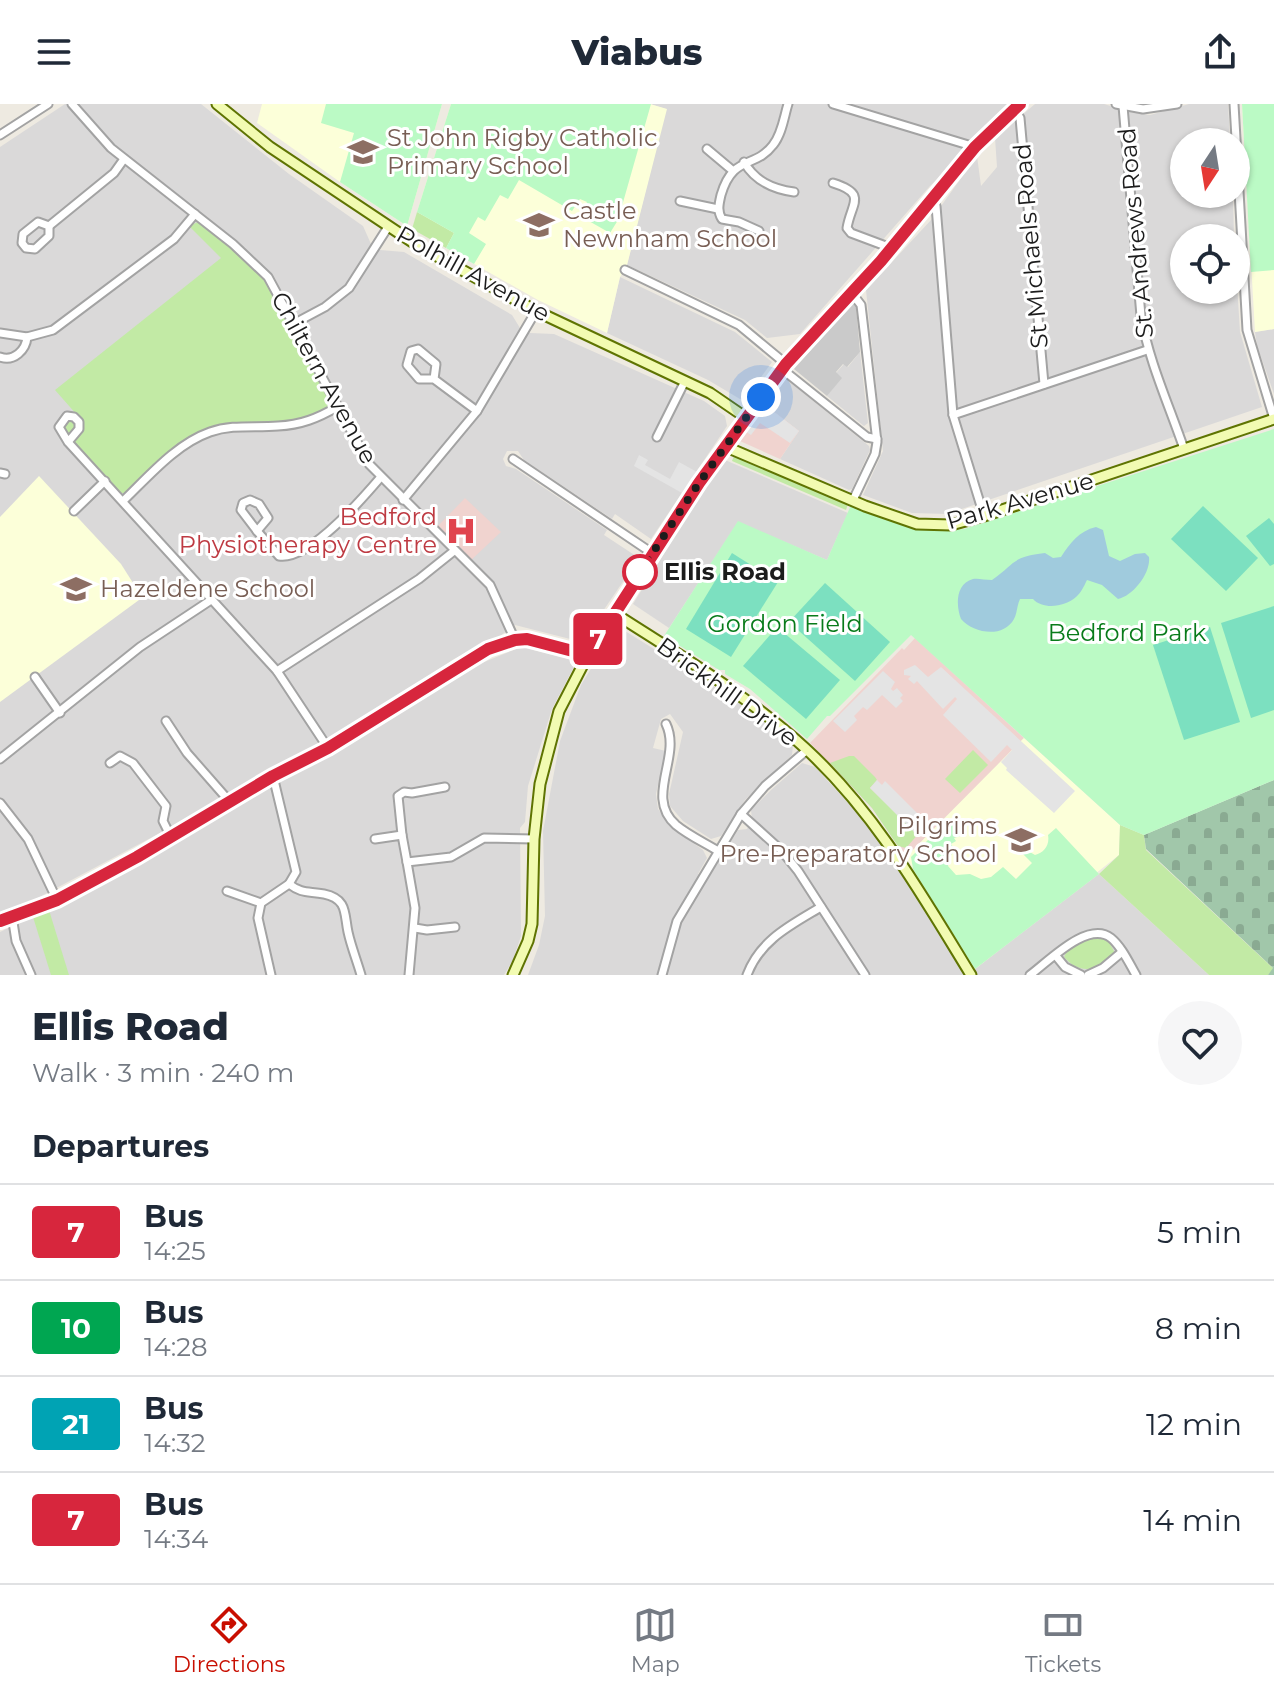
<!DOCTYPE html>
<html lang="en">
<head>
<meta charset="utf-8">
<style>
	body { margin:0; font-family:Montserrat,sans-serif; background:#f6f6f7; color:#1f2937; height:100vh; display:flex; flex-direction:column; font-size:30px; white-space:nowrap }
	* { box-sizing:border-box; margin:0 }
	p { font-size:26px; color:#747a83 }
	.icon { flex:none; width:44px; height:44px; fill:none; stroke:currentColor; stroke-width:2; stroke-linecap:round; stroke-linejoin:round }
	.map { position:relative; height:871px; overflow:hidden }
	.drawer { display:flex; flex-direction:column; background:#fff; flex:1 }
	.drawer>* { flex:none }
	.badge { padding:0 16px; border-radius:6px; font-size:28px; line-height:52px }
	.needle { width:52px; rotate:192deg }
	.fabs { position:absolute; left:1170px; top:24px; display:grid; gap:16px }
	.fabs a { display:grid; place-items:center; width:80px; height:80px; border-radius:50%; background:#fff; box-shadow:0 2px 6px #0004; font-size:40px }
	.you { position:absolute; width:40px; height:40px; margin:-20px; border:6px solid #fff; border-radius:50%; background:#1a73e8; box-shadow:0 0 0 12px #1a73e833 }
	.map>.badge { position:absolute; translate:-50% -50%; box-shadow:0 0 0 4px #fff }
	h2 { padding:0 32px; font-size:30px; line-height:72px }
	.round { display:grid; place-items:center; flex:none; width:84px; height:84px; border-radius:42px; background:#f6f6f7 }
	.summary { display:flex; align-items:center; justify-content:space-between; height:136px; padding:0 32px }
	h1 { font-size:38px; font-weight:800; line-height:60px }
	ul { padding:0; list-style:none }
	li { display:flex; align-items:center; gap:24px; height:96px; padding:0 32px; border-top:2px solid #e0e1e3 }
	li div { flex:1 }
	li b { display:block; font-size:30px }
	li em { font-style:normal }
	li .badge { min-width:88px; font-weight:700; text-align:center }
	header { display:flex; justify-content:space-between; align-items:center; height:104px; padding:0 32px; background:#fff; font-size:36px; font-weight:800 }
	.tab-bar { display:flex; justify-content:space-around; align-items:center; height:112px; border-top:2px solid #e0e1e3; background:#fff; font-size:22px; color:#747a83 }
	.tab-bar a { display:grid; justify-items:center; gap:4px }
	.tab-bar .on { color:#c80e00 }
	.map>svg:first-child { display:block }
	.residential { fill:#dad9d9 }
	.commercial { fill:#f0d3cf }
	.education { fill:#fcffd9 }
	.religious { fill:#cacaca }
	.grass { fill:#c2eaa5 }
	.cemetery { fill:url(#cemetery-stones) }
	.park { fill:#bbfac5 }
	.pitch { fill:#7ce0c0 }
	.parking { fill:#e4e4e4 }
	.water { fill:#a0cbdd }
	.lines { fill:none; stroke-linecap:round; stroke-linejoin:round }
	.street-casing { stroke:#a3a3a3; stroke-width:11 }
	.secondary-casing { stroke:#5f7402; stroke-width:13 }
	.street { stroke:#fff; stroke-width:7 }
	.secondary { stroke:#f2fbb2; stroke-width:9 }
	.line-casing { stroke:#fff; stroke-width:18 }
	.line { stroke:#d7263d; stroke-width:12 }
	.walk { stroke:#1c1c1c; stroke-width:8; stroke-dasharray:0 14.4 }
	.stop-dot { fill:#fff; stroke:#d7263d; stroke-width:4 }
	.labels { text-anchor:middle; stroke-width:6; stroke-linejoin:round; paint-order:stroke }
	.education-label { font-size:24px; fill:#785e54; stroke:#fff; text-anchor:start }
	.street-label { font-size:24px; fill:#1c1c1c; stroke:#fff }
	.health-label { font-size:24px; fill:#be3a42; stroke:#fff; text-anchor:end }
	.stop-label { font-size:24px; font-weight:bold; fill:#1c1c1c; stroke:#fff; text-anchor:start }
	.park-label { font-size:24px; fill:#087b1a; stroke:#fff }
</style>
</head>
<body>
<header><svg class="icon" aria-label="menu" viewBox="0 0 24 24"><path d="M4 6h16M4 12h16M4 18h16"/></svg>Viabus<svg class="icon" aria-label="share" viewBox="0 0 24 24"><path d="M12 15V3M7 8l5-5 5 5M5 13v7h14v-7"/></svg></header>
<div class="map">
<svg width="1274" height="871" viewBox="0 0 1274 871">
	<defs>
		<pattern id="cemetery-stones" width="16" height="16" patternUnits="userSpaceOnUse" patternTransform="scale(2)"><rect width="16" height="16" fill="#a1c7aa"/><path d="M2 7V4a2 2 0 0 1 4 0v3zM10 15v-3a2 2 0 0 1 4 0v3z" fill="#8aaa92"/></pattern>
	</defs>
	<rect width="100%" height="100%" fill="#eeeae1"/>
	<g class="residential">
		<path d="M65,0H201L289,70L363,122L371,140L380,146L404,148L512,211L520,224L530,229L554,230L704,297L725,312L727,322L651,435L615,410L612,415L609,413L524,356L518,347H507L503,355L506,362L516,365L607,426L604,431L639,454L582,538L515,521L500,532L454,555L320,644L0,814V43Z"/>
		<path d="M650,0H1015L930,82L800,230L767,234L745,216L627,161L666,5Z"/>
		<path d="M1035,0H1104L1130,8L1150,11L1189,0H1228L1230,35L1179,38L1184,94L1233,92L1234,134H1184V186H1236V164L1240,228L1262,303L947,410L912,409L863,391L883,347L866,186L931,116L977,52L981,82L997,63L995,34Z"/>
		<path d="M620,173L735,228L772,258L746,294L740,295L708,276L607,229Z"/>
		<path d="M1274,225V290L1257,242L1255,228Z"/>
		<path d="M860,248L868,319L864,322L827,292L841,274L836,269L844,260L848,263Z"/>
		<path d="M786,275L869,342L870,346L852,385L849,386L780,355L799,327L765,301Z"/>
		<path d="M725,356L848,409L827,456L738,418L669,524L633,500L696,398Z"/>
		<path d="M617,522L744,601L793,641L792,651L745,696L721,732L711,735L683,717L670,702L669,690L683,628L670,610L661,615L653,644L666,647L656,690L658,705L674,725L703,746L707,754L698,770L710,771L738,726L747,725L752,716L751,706L771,686L802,659L815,663L865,717L892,755L965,871H528L539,841L545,812L543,727L560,637L581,581Z"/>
		<path d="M521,543L577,557L552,605L528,682L525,718L520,724L521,832L513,856L504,871H0V828L59,800L333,648L467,565Z"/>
		<path d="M1099,770L1209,871H978L975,865Z"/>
	</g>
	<g class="commercial">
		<path d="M765,301L799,327L780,355L740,337Z"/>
		<path d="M465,394L501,428L469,458L436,424Z"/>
		<path d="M915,534L1024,634L906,753L872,704L810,639L902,544L904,546Z"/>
	</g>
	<g class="education">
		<path d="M262,0H442L407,122L340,78L257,19Z"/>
		<path d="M451,0H650L667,5L627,161L620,173L607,229L538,196L446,144L454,129L417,108Z"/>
		<path d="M1242,0H1274V225L1255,228Z"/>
		<path d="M39,372L121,460L140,490L139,496L0,598V413Z"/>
		<path d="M1024,634L1120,721L1119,751L975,865L906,753Z"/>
	</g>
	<path class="religious" d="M853,199L856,202L860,248L847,263L843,260L836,268L842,274L827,292L794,265Z"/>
	<g class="grass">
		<path d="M417,108L454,129L446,144L412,125Z"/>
		<path d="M198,118L254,161L274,185L333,296L329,305L299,317L233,319L209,326L127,390L118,388L65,329L64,322L77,311L55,286L221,154L189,122Z"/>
		<path d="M734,352L848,400L846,406L732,357Z"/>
		<path d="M973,646L988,661L960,689L945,675Z"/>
		<path d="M849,652H854L875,673L877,676L870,684L917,729L920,728L906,744L898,742L872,704L830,659Z"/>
		<path d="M1120,721L1144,731L1146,746L1274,865L1268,871H1209L1099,770L1119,751Z"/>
		<path d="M49,806L69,871H51L33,813Z"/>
		<path d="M1099,831L1108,836L1115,849C1099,868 1079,871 1064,853C1071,838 1084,833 1099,831Z"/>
	</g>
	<path class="cemetery" d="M1274,676V871H1268L1273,864L1146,745L1144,731Z"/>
	<g class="park">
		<path d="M326,0H442L407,122L340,78L354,29L321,19Z"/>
		<path d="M451,0H651L618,116L610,129L580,112L587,98L580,95L572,107L519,76L508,95L500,91L485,117L478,113L469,129L486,140L474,160L446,144L454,129L417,108Z"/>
		<path d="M1242,0H1274V166L1251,168Z"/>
		<path d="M1274,325V676L1144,731L1120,721L911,531L830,612H827L807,635L750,585L725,570V566H719L664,532L738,417L827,456L851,401C889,417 922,430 964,425Z"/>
		<path d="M949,715L963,731L954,734L956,737L951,740L955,746L949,754L948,762L956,771L970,770L981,775L991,773L1003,763L1016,775L1032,759L1020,747L1023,744L1035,751C1044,749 1050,741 1048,731L1056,724L1099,770L975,865L913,765L911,753Z"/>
	</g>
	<g class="pitch">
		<path d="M1203,402L1258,454L1226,487L1171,435Z"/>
		<path d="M1269,414L1274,420V460L1270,462L1246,432Z"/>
		<path d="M732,449L778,478L731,553L686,525Z"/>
		<path d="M825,479L890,538L855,577L789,518Z"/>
		<path d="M1274,502V606L1251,614L1221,519Z"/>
		<path d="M777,523L840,576L806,615L743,562Z"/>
		<path d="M1210,523L1240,618L1184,636L1153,541Z"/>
	</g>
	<g class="parking">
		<path d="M765,301L799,327L790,339L760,319L751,331L745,327Z"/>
		<path d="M639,351L648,356L645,361L670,375L679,358L697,368L682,389L634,362Z"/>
		<path d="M915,561L928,573L941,563L1075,687L1054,709L1006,666L1007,664L1001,658L1012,646L1007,641L991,658L943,611L957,595L955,593L943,605L917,577L914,580L908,575L911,572L904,571V566Z"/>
		<path d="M883,567L895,578L891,585L893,587L897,584L903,591L900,594L903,597L896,604L882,591L867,606L863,603L854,612L857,616L845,628L833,617Z"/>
		<path d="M877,676L882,681L885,677L927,719L916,730L870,684Z"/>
	</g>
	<path class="water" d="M1096,423L1103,426L1109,452L1120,457L1135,450L1145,449L1149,453C1151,469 1133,492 1118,495L1102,481L1087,476C1084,482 1081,489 1076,493C1065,503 1043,506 1033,495H1020C1017,501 1017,510 1014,515C1003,535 973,529 961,515C956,502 955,480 973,475C978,474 985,476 992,476C1016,459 1011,453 1045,449L1053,454L1061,453C1070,439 1079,427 1096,423Z"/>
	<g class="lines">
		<g class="street-casing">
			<g id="street">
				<path d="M72,0L111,44L233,140L268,173L369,360L490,481L515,536"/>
				<path d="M833,0L975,43"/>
				<path d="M1116,0L1143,5L1177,0"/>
				<path d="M1234,0L1247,226L1274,315"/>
				<path d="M1123,2L1141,212C1149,258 1169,301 1184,345"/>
				<path d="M1014,5L1020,14L1044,280"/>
				<path d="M0,31L48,0"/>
				<path d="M707,45L732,66"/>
				<path d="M744,58C755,77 772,85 794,88"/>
				<path d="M833,79C868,90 851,99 847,124L851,129L891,144"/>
				<path d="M680,97L718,105"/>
				<path d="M930,97L936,102L953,311L984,412"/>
				<path d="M38,118L49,122V132L35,145L26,144L22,139L23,130Z"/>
				<path d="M49,122L114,69L124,55"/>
				<path d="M759,127L739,118L722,115C717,107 719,100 721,91C733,50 755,65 773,41C782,30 784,13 788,0"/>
				<path d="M625,166L739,221L786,260"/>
				<path d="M851,188L861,201L877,338L875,350L853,396"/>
				<path d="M295,219L325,203L349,184L388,123"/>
				<path d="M0,229L27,233L53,226L174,135L195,110"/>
				<path d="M0,253C14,258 26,246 27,233"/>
				<path d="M782,265L867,333L877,335"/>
				<path d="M434,275L436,260L418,245L411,247L407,261L419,275H434L477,307"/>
				<path d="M953,311L1147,246"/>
				<path d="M657,333L685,277"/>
				<path d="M68,338L79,325V318L74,313L67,312L59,323L68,338L277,567L328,644"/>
				<path d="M513,355L652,449"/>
				<path d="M0,369L5,370"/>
				<path d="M250,396L259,400L268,414L257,427L241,406L243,399Z"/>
				<path d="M403,396L477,307L536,207"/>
				<path d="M123,397C149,372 176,340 210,328C233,320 255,324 278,322C301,321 318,314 337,303"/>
				<path d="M74,407L105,377"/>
				<path d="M257,427L279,452C309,457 362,395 380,374"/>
				<path d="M277,567L419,475L454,447"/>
				<path d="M35,573L60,609"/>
				<path d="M166,617L187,649L230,698"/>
				<path d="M666,620C682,653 644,693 676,721C688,731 705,739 718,747"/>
				<path d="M0,655L140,543L211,496"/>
				<path d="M110,659L120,652L133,659L166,702L163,717L171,733"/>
				<path d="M0,699L28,735L57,796"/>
				<path d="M741,710L782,747L798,767L865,871"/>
				<path d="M402,731L398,692L404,688L412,689L445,683"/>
				<path d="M375,735L402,731L407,758L451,753L484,734L534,735"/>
				<path d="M407,758L415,804L409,871"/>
				<path d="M289,780C302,790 308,787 324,790C348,795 344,810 348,828C351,842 357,857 361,871"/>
				<path d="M227,787L261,799"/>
				<path d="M12,812L16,837L31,871"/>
				<path d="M415,824L427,826L455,823"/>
				<path d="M1056,852L1065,863L1081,871"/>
				<path d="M271,871L258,814L261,799L289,780L296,768L273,672"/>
				<path d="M662,871L677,817L741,710L765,682L807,646"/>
				<path d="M747,871C760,836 791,821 821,803"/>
				<path d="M1030,871C1049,857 1088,816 1111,834C1122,843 1129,859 1136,871"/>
				<path d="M1088,871L1103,864L1122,848"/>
			</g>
		</g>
		<g class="secondary-casing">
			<g id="secondary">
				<path d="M217,0L270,43L417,141L536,207L710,289L745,313"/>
				<path d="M724,342L865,402L917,420L951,421L984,412L1274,315"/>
				<path d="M614,509C679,551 747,591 805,644C875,708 922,791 971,871"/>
				<path d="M0,817L57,796L137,753L273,672L328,644L488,545L515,536L527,535L588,551"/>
				<path d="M513,871L528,837L532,820L534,735L540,680L559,607L588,551L699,379L776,272L881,157L975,43L1020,0"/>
			</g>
		</g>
		<use href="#street" class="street"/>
		<use href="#secondary" class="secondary"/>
	</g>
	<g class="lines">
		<g class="line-casing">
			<path id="line" d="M0,817L57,796L137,753L273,672L328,644L488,545L515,536L527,535L588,551L699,379L786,260L881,157L975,43L1020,0"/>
		</g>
		<use href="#line" class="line"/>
		<path class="walk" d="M640,468L636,474L699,379L761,293"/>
	</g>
	<defs>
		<g id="school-bare" transform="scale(2.4)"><path d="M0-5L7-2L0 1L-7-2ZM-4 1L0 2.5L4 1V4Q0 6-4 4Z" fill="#8d6e63" stroke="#fff" stroke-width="2.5" paint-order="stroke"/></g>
		<g id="hospital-bare" transform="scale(2.4)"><path d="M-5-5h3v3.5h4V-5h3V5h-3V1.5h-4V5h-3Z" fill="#e0444e" stroke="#fff" stroke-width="2.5" paint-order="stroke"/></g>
	</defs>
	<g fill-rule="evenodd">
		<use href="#school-bare" x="363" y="48"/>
		<use href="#school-bare" x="539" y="121"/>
		<use href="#hospital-bare" x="461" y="427"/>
		<use href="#school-bare" x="76" y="485"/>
		<use href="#school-bare" x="1021" y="736"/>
	</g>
	<circle class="stop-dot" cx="640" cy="468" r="16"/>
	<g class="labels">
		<g class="education-label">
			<text x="387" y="42">St John Rigby Catholic<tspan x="387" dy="28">Primary School</tspan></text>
			<text x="563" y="115">Castle<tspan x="563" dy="28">Newnham School</tspan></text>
			<text x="100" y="493">Hazeldene School</text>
			<text x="997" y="730" text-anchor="end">Pilgrims<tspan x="997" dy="28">Pre-Preparatory School</tspan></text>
		</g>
		<g class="street-label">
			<text transform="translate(1136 129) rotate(-95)" y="8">St. Andrews Road</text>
			<text transform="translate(1031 142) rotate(-95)" y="8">St Michaels Road</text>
			<text transform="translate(473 170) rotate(29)" y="8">Polhill Avenue</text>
			<text transform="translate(324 274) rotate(61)" y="8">Chiltern Avenue</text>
			<text transform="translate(1020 397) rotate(-16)" y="8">Park Avenue</text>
			<text transform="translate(727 588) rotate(36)" y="8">Brickhill Drive</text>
		</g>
		<g class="health-label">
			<text x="437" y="421">Bedford<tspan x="437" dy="28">Physiotherapy Centre</tspan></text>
		</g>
		<g class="stop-label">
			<text x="664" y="476">Ellis Road</text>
		</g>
		<g class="park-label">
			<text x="785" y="528">Gordon Field</text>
			<text x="1127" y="537">Bedford Park</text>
		</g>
	</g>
</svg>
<div class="fabs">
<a><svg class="needle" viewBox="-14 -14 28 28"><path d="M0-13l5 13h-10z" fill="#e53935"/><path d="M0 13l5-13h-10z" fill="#747a83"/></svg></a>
<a><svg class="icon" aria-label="locate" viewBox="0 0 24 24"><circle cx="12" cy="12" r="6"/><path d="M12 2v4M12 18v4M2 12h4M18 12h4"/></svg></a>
</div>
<div class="you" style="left:761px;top:293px"></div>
<b class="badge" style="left:598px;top:535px;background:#d7263d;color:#fff">7</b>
</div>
<section class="drawer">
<div class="summary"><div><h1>Ellis Road</h1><p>Walk · 3 min · 240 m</p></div><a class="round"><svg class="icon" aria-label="heart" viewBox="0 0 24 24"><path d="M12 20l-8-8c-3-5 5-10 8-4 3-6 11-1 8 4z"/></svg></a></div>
<h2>Departures</h2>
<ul>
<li><span class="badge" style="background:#d7263d;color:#fff">7</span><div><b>Bus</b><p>14:25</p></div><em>5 min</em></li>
<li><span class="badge" style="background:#00a651;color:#fff">10</span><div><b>Bus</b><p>14:28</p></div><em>8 min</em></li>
<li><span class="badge" style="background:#00a3b4;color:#fff">21</span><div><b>Bus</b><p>14:32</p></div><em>12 min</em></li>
<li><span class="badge" style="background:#d7263d;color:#fff">7</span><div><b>Bus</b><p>14:34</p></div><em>14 min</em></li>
</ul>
</section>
<nav class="tab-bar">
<a class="on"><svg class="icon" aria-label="directions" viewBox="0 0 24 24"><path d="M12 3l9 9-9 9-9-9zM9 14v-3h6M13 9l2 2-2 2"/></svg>Directions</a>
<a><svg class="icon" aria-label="map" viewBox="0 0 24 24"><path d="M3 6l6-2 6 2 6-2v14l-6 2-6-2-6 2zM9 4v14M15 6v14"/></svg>Map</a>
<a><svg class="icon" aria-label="tickets" viewBox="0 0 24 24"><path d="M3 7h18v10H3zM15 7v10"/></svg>Tickets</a>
</nav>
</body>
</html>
